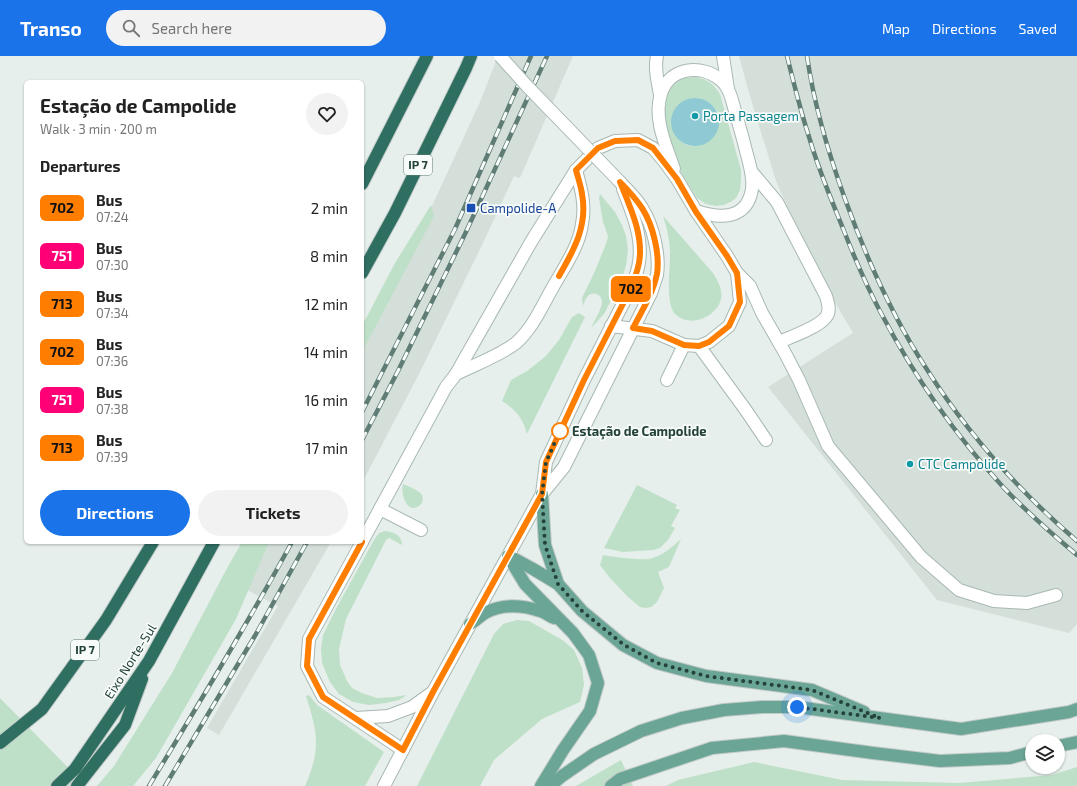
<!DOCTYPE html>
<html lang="en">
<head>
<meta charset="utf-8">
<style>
	body { margin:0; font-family:"Exo 2",sans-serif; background:#f2f2f2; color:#222; height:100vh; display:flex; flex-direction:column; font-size:15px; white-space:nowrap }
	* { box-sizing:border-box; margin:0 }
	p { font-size:13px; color:#767676 }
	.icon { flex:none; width:22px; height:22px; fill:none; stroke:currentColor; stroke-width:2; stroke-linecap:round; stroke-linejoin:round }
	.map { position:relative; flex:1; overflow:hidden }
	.drawer { position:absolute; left:24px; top:24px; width:340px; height:464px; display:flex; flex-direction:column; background:#fff; border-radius:6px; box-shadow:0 1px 3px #0004 }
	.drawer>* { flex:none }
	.badge { padding:0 8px; border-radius:6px; font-size:14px; line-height:26px }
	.buttons { position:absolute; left:1025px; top:678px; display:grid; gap:8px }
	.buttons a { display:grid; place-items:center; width:40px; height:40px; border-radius:50%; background:#fff; box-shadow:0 1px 3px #0004; font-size:20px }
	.you { position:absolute; width:20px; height:20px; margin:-10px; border:3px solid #fff; border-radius:50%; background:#1a73e8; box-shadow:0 0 0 6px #1a73e833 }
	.map>.badge { position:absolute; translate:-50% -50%; box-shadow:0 0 0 2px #fff }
	h2 { padding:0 16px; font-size:15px; line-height:36px }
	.round { display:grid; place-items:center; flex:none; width:42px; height:42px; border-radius:21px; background:#f2f2f2 }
	.summary { display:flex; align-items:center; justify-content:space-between; height:68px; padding:0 16px }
	h1 { font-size:19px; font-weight:700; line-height:30px }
	.cta { display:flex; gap:8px; margin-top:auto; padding:8px 16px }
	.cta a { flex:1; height:46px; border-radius:24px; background:#1a73e8; color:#fff; font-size:16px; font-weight:700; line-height:46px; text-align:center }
	.cta a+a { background:#f2f2f2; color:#222 }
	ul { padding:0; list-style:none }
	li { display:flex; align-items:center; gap:12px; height:48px; padding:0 16px }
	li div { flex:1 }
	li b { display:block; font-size:15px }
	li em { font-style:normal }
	li .badge { min-width:44px; font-weight:700; text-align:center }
	header { display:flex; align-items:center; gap:24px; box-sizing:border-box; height:56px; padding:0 20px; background:#1a73e8; color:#fff }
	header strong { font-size:19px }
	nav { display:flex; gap:22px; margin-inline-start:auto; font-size:14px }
	.search { width:280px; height:36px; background:#f2f2f2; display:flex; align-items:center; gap:10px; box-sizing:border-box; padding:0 14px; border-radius:22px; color:#767676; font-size:15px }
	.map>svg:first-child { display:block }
	.built { fill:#d4dfda }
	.green { fill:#bfe0c8; fill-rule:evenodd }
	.water { fill:#8ec9d4 }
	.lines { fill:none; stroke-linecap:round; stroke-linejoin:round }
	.minor-casing { stroke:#a8b8b2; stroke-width:14 }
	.major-casing { stroke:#c2cac8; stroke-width:14 }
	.highway-casing { stroke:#c2cac8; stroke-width:14 }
	.minor { stroke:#fff; stroke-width:12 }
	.major { stroke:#6aa596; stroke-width:12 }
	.highway { stroke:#2f6f62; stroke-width:12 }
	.rail-casing { stroke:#5f7d75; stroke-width:4.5 }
	.rail { stroke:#f7fbf9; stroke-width:3; stroke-dasharray:9; stroke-linecap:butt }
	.minor-bridge-casing { stroke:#a8b8b2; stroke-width:14; stroke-linecap:butt }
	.minor-bridge { stroke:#fff; stroke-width:12 }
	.line-casing { stroke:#fff; stroke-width:9 }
	.line { stroke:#ff7e00; stroke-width:6 }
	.walk { stroke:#24423a; stroke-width:4; stroke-dasharray:0 7.2 }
	.culture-dot { fill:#0f9aa8; stroke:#f7fbf9; stroke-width:1.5 }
	.transit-dot { fill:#1a4fb4; stroke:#f7fbf9; stroke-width:1.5 }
	.stop-dot { fill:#fff; stroke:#ff7e00; stroke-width:2 }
	.labels { text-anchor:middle; stroke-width:3.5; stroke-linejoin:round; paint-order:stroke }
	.shield { fill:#f7fbf9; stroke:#637a73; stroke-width:1 }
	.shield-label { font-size:12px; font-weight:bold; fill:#24423a }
	.culture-label { font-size:13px; fill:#0d838f; stroke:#f7fbf9; text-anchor:start }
	.transit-label { font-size:13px; fill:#164399; stroke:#f7fbf9; text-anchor:start }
	.stop-label { font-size:13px; font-weight:bold; fill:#24423a; stroke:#f7fbf9; text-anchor:start }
	.street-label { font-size:13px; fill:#24423a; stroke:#f7fbf9 }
</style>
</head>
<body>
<header>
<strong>Transo</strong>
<div class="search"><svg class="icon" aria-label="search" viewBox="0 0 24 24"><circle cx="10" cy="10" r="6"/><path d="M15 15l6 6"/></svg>Search here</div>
<nav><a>Map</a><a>Directions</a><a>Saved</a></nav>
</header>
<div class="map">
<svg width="1077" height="730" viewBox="0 0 1077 730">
	<rect width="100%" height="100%" fill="#e6efeb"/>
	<g class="built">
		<path d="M498,0H573L520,122L514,120L484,185L420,316L362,427V292L425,165L480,46Z"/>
		<path d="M739,0H1077V568L1069,577L937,544L768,331L853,277L829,236L805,190L776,125L749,37Z"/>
		<path d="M262,486H331L219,679L207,672L278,550L239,530Z"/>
	</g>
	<g class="green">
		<path d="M696,21C708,24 713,27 720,38L741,114V124L740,134L736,142L732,145L724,149L716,150L706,148L697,142L682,118L664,64L663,50L666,39L674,28L684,22ZM695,42C707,43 713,48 719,58L694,90L686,89L679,84Z"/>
		<path d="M600,138L615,156L622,169L626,180L628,194L626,209L622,223L604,258L591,272C594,265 602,253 602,246C602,239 595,235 589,239C586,241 584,247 583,250L582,242L595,215L606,188L608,181L606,174L603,166L599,142Z"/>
		<path d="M431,149L434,160L362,296V270L395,207Z"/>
		<path d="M663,160L713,217C718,225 723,234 721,243C717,261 690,272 676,259C664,248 671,210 670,193C669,182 667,171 663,160Z"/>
		<path d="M579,257L585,261L527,378C523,362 516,354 502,345L511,324L527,315L546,300L559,284L572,261Z"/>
		<path d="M403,428C408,430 420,435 422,439C425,446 419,452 413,452C404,451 401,435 403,428Z"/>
		<path d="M637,429L677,449L675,452L680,454L671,470L675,472L668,484L660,492L653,494L623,496L604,492Z"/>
		<path d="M385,475C394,476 402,479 402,489L389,482L386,484L346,563L339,593L340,609L347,625L352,632L362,637L377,642L394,641L407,639L399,644L386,647L369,649L353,646L339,638L330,626L322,607L321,593L323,579L337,551L374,484L379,477Z"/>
		<path d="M681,483L669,511L658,516L664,532L657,546L651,551L646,552L640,551L627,540L610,522L600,509L603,499C615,501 635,504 648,503C661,501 671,492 681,483Z"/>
		<path d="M242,486H269L236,563L156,702L133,730H97L114,710L172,617L226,514Z"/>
		<path d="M517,564L529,565L564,585L574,594L582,612L584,629L580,646L542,663L494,704L480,730H417L494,578L503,568Z"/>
		<path d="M309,639L317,649L384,696L365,730H305C321,693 318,678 306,640Z"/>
		<path d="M0,642L86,730H0Z"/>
		<path d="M621,704L633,730H576Z"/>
		<path d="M754,706L842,724L959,727L1052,719L1077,711V730H666L678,724Z"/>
	</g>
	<circle class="water" cx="695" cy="66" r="24"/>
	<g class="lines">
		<g class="minor-casing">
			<g id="minor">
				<path d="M657,0C654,13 658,26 660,39"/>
				<path d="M723,0L728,33"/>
				<path d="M674,113C666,90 653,62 661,38C669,11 702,7 722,25C727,30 730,37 732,44C736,59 741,75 745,91C748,104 754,119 752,133C747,164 720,163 696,155"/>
				<path d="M751,115L777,146L826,240C828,247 831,255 826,261C819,271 791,281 779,286"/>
				<path d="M737,217L750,230L762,257L785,297L799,324L828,390L921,501L959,534L994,545L1027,547L1056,539"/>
				<path d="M699,290L745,353L766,384"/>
				<path d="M456,318C476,308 499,300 516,287C533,272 542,250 553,231C564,211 579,191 582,168C586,149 581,132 576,114"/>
				<path d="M667,324L684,289"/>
				<path d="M542,438L546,406L584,324L629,236C633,226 638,217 639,206C643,181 632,156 623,133"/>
				<path d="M380,453L421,474"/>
				<path d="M362,486L446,331L456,318L531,186L576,114L598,92L615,85L638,84L653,92L664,105L677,123L696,155L727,200L737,217L740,246L729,270L709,286L699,290L684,289L652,275L611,270"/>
				<path d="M362,486L309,583L307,610L323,641L403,694"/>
				<path d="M356,662L388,660L412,651L430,638"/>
				<path d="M384,730L433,636L542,438L564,411L651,237C653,231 655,225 657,219C660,199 653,169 642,152C637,143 628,135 620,126"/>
			</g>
		</g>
		<g class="major-casing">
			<g id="major">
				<path d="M542,438L545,489L558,528L582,555L623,589L657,607L706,620L812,634L864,656"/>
				<path d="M508,500L525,528L573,577L589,599L598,627L590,655L563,694L541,730"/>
				<path d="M509,500L533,513L558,528"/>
				<path d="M470,568C475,565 480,560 485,557C502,548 522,549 540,555C545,556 549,560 554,562"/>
				<path d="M1058,690L1077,686"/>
				<path d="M550,730L562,720L594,698L641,675L682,662L724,654L762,651H797L961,673L1069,656L1077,653"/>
				<path d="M611,730L620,723L712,692L784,685L873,697L940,705L1010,702L1032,696"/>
			</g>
		</g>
		<g class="highway-casing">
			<g id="highway">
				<path d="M362,128L427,0"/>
				<path d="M362,217L395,157L466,12L471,0"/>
				<path d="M0,687L42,653L106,564L153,486"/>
				<path d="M57,730L75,713L149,605L214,486"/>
				<path d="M77,730L125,669L142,623"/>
			</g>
		</g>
		<use href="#minor" class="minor"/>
		<use href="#major" class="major"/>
		<use href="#highway" class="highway"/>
		<g class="rail-casing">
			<g id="rail">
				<path d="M787,0C794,28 801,57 810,84C819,115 832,145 844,175C855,203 867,231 881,257C914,320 956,380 1004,432C1027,456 1052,478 1077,499"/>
				<path d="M807,0C814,49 828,96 845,143C866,201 892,260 926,312C967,377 1019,435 1077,485"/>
				<path d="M362,356L455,173L531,0"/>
				<path d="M362,384L398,315L465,178L547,0"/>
				<path d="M149,730C198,649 247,569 292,486"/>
				<path d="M165,730L256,578L307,486"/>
			</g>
		</g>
		<use href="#rail" class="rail"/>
		<g class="minor-bridge-casing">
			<path id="minor-bridge" d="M500,0L527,30L620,126"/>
		</g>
		<use href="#minor-bridge" class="minor-bridge"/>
	</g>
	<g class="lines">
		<g class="line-casing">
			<path id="line" d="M362,486L309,583L307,610L323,641L403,694L433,636L542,438L546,406L584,324L629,236C633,227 637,217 639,207C644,179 630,151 620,126C628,134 636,143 642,152C653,169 660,198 657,218C653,237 642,255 633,272L652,275L684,289L699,290L709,286L729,270L740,246L737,217L727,200L696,156L677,123L653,92L638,84L615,85L598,92L576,114C578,122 581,130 582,138C588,169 574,194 559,220"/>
		</g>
		<use href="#line" class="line"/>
		<path class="walk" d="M560,375L546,406L542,438L545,489L558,528L582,555L624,589L657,607L706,620L812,634L880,662L797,651"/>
	</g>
	<g class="culture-dot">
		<circle cx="695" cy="60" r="4"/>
		<circle cx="910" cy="408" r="4"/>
	</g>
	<rect class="transit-dot" x="466" y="147" width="10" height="10" rx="2"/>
	<circle class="stop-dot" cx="560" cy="375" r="8"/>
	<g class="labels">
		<g class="shield">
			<rect x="404" y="99" width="28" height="20" rx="3"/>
			<rect x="71" y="584" width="28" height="20" rx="3"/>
		</g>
		<g class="shield-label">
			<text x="418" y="113">IP 7</text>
			<text x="85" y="598">IP 7</text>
		</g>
		<g class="culture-label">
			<text x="703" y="65">Porta Passagem</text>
			<text x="918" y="413">CTC Campolide</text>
		</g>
		<g class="transit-label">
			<text x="480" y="157">Campolide-A</text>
		</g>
		<g class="stop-label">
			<text x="572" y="380">Estação de Campolide</text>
		</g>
		<g class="street-label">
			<text transform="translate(130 605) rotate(-58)" y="5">Eixo Norte-Sul</text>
		</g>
	</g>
</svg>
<div class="buttons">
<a><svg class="icon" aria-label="layers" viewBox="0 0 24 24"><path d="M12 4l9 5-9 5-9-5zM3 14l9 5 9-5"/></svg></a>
</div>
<div class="you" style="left:797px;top:651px"></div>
<b class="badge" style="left:631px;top:233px;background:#ff7e00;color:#111">702</b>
<section class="drawer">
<div class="summary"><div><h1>Estação de Campolide</h1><p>Walk · 3 min · 200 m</p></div><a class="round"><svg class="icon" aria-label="heart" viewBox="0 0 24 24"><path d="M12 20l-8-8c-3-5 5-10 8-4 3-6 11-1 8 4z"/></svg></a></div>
<h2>Departures</h2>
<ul>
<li><span class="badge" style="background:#ff7e00;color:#111">702</span><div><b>Bus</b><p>07:24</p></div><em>2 min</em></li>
<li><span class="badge" style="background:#f07;color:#fff">751</span><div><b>Bus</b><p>07:30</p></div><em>8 min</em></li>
<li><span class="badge" style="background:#ff7e00;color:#111">713</span><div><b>Bus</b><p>07:34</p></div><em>12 min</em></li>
<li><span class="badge" style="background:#ff7e00;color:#111">702</span><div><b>Bus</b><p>07:36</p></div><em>14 min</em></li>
<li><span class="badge" style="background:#f07;color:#fff">751</span><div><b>Bus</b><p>07:38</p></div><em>16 min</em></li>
<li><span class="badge" style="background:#ff7e00;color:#111">713</span><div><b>Bus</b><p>07:39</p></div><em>17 min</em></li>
</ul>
<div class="cta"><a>Directions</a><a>Tickets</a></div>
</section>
</div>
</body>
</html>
